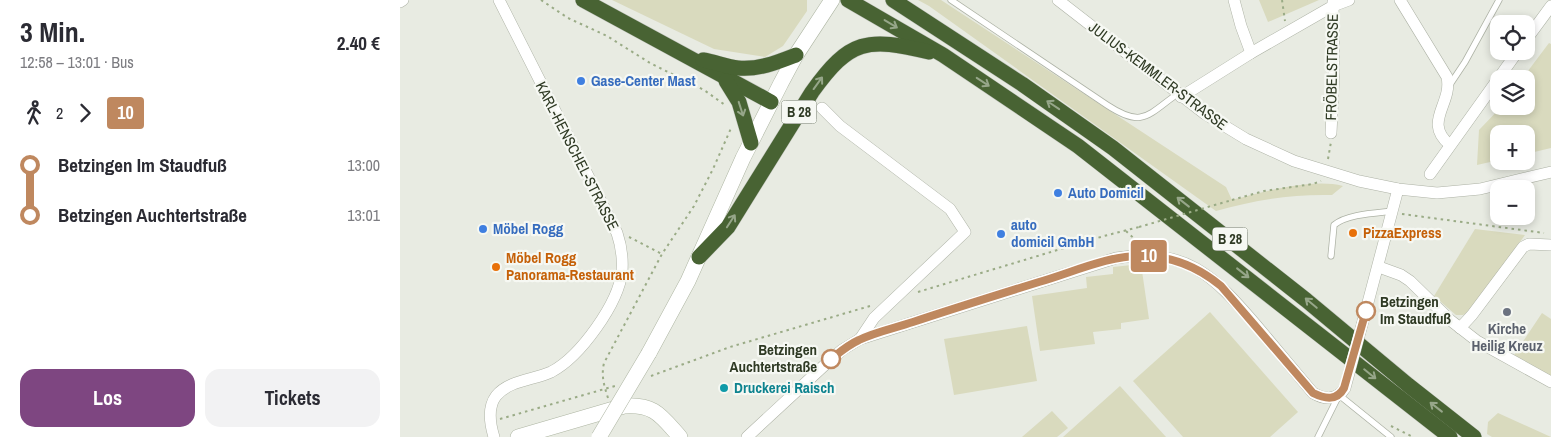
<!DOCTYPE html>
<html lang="de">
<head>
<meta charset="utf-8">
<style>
	body { margin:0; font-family:"Archivo Narrow",sans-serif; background:#f2f2f3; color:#2b2b33; height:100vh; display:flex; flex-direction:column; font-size:19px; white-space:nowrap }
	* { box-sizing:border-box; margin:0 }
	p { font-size:16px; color:#7c7c81 }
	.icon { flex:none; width:28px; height:28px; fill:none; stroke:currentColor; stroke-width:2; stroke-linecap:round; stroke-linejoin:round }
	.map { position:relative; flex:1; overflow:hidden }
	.panel { display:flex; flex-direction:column; background:#fff; width:400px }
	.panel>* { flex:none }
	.badge { padding:0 10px; border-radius:4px; font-size:18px; line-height:32px }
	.tools { position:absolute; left:1090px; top:15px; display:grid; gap:10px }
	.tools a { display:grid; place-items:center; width:45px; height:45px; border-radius:10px; background:#fff; box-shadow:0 2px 8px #0003; font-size:25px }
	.map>.badge { position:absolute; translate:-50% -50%; box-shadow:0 0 0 2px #fff }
	.legs { display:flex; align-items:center; gap:8px; height:55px; padding:0 20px; font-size:16px }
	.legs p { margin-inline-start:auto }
	.headline { display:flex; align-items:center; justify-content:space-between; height:85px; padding:0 20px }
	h1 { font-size:28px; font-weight:700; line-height:38px }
	.button { display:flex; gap:10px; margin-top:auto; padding:10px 20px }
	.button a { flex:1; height:58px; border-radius:15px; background:#7e4681; color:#fff; font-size:20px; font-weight:700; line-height:58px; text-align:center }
	.button a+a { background:#f2f2f3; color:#2b2b33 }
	ul { padding:0 20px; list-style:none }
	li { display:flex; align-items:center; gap:18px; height:50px; font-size:19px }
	li i { display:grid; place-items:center; width:8px; height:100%; margin:0 6px; background:currentColor }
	li i::after { content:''; width:12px; height:12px; margin:-6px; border:4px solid; border-radius:50%; background:#fff }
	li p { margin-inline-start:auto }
	li:first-child i { background:linear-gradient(#0000 50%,currentColor 0) }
	li:last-child i { background:linear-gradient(currentColor 50%,#0000 0) }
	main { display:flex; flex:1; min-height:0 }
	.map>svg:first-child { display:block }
	.green { fill:#d9dabe }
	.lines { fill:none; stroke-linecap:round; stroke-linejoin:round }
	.lane-casing { stroke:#adb2a5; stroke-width:7 }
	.street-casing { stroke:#adb2a5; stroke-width:12 }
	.secondary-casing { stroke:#adb5a2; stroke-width:16 }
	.highway-casing { stroke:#c5c8c2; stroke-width:16 }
	.path { stroke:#9aab86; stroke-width:2; stroke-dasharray:2.5 4; stroke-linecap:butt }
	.lane { stroke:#fff; stroke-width:5.5 }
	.street { stroke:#fff; stroke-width:11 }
	.secondary { stroke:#fff; stroke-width:15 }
	.highway { stroke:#486333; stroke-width:15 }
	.street-bridge-casing { stroke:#adb2a5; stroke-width:12; stroke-linecap:butt }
	.secondary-bridge-casing { stroke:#adb5a2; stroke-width:16; stroke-linecap:butt }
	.path-bridge { stroke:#9aab86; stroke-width:2; stroke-dasharray:2.5 4; stroke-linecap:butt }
	.street-bridge { stroke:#fff; stroke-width:11 }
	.secondary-bridge { stroke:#fff; stroke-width:15 }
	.oneway { stroke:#96a689 }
	.line-1-casing { stroke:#fff; stroke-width:11 }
	.line-1 { stroke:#bf885f; stroke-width:8 }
	.shop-dot { fill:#3f7fe0; stroke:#f6f8f3; stroke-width:2 }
	.food-dot { fill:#e8710a; stroke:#f6f8f3; stroke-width:2 }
	.stop-1-dot { fill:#fff; stroke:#bf885f; stroke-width:2.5 }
	.worship-dot { fill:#6b7280; stroke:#f6f8f3; stroke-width:2 }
	.culture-dot { fill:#0f9aa8; stroke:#f6f8f3; stroke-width:2 }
	.labels { text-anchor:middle; stroke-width:4.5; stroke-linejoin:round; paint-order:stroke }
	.shield { fill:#f6f8f3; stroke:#6b7362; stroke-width:1 }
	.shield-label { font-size:14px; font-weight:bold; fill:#2f3a24 }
	.street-label { font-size:15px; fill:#2f3a24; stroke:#f6f8f3 }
	.shop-label { font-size:15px; font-weight:bold; fill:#366cbe; stroke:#f6f8f3; text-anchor:start }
	.food-label { font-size:15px; font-weight:bold; fill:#c56008; stroke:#f6f8f3; text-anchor:start }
	.stop-label { font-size:15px; font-weight:bold; fill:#2f3a24; stroke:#f6f8f3; text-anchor:start }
	.worship-label { font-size:15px; font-weight:bold; fill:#5b616d; stroke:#f6f8f3 }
	.culture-label { font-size:15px; font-weight:bold; fill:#0d838f; stroke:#f6f8f3; text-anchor:start }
</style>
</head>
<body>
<main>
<section class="panel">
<div class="headline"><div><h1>3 Min.</h1><p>12:58 – 13:01 · Bus</p></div><b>2.40 €</b></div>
<div class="legs"><svg class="icon" aria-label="walk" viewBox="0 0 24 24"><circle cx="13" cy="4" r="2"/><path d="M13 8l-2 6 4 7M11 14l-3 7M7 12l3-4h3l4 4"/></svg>2<svg class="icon" aria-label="forward" viewBox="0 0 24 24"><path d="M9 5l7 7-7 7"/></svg><b class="badge" style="background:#bf885f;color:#fff">10</b></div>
<ul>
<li><i style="color:#bf885f"></i><b>Betzingen Im Staudfuß</b><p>13:00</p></li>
<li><i style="color:#bf885f"></i><b>Betzingen Auchtertstraße</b><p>13:01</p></li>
</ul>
<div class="button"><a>Los</a><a>Tickets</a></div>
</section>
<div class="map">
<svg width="1151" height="437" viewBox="0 0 1151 437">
	<rect width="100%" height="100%" fill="#e8ebe2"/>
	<g class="green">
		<path d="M212,0H407V11L383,46L365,57L314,49Z"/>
		<path d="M518,0H541L826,187L832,200C862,192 912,178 943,186L932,195C892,194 855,200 816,211L529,6Z"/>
		<path d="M859,0H919L868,22Z"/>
		<path d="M1149,43L1151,44V148L1126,154V134H1099V160L1077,165L1079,130L1102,106H1126V79H1122Z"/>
		<path d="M1075,229L1125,235L1071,310L1063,315H1056L1034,296Z"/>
		<path d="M741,264L749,319L721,323V329L693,332L695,344L640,351L632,296L687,288L686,277L713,274V267Z"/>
		<path d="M810,312L898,412L870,437H783L733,381Z"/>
		<path d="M1142,313L1151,319V376L1114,355Z"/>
		<path d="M627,326L637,381L554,395L544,339Z"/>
		<path d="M720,386L766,437H663Z"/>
		<path d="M652,411L668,428L657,437H622Z"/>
		<path d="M1098,413L1151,437H1092L1087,434L1088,422Z"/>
	</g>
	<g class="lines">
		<g class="lane-casing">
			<g id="lane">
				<path d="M551,0L707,105C742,128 747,116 777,94"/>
				<path d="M1049,86L1065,62L1099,0"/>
				<path d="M931,256L934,225C947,214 976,213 993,211"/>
				<path d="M918,437L939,395L991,437"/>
			</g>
		</g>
		<g class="street-casing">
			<g id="street">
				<path d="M658,0L805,114L846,139L894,161L959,181L998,189L1037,193L1080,189L1151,172"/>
				<path d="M834,0L841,26L851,53"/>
				<path d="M1000,0L1047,77C1053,104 1022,122 1050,145"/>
				<path d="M0,2L3,0"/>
				<path d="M1126,40L1151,6"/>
				<path d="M781,97L851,53L933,6L949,0"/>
				<path d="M422,108L440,126L550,209L565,232L474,318L460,339"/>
				<path d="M931,133L934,72L933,2"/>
				<path d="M1030,174L1118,51"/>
				<path d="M979,267L1001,275L1010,281L1050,320L1077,341L1151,382"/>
				<path d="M966,310L998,189"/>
				<path d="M1060,328L1072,315L1123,247L1129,244L1151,245"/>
				<path d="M94,437C90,424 87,408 96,396C109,380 134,380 151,372C180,357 219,303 222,271C223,258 221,245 217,233L99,0"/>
				<path d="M347,437L428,362L442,350L460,339L716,258C786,247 813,275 856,325C875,348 894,370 913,393C925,400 937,401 945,388"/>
			</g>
		</g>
		<g class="secondary-casing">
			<g id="secondary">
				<path d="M249,353L288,281L343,158L381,83L396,55L432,0"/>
				<path d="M118,437L224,406C255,404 261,416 280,437"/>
			</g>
		</g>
		<g class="highway-casing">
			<g id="highway">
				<path d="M183,0L371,102"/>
				<path d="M448,0L543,55L678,146L1050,437"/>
				<path d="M493,0L622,84L713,148L906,300L1008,385L1074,437"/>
				<path d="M303,60C315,62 327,67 338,68C359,70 378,62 396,55"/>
				<path d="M326,81L339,102L351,143"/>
				<path d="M299,257L328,227L412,92C450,39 467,37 529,52"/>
			</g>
		</g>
		<g class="path">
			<path d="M141,0L168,18L207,36L250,63L304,90L325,105"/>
			<path d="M882,0L885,21"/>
			<path d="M1092,28L1099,33"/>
			<path d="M928,159L931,142"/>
			<path d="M832,200L864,191L913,184L921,181"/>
			<path d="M1002,214L1144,233"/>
			<path d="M726,231L740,244"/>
			<path d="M229,237L262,254"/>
			<path d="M518,292L704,236L739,227"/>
			<path d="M251,376L330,347L470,306"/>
			<path d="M208,398C204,385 201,376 204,363L262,254L294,206L313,169L332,126"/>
			<path d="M100,419L215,386"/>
			<path d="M991,426L1013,437"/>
		</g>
		<use href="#lane" class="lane"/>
		<use href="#street" class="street"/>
		<use href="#secondary" class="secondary"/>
		<use href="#highway" class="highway"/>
		<g class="street-bridge-casing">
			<path id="street-bridge" d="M945,388L966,310"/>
		</g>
		<g class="secondary-bridge-casing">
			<path id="secondary-bridge" d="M199,437L249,353"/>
		</g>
		<path class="path-bridge" d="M739,227L832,200"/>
		<use href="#street-bridge" class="street-bridge"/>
		<use href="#secondary-bridge" class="secondary-bridge"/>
	</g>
	<defs><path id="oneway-shaft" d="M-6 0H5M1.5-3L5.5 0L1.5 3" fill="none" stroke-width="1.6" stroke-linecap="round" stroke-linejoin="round" transform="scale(1.25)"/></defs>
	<g class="oneway">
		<use href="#oneway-shaft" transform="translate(491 24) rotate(31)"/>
		<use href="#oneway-shaft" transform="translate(583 82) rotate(33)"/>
		<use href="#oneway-shaft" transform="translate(418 83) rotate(-54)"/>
		<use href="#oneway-shaft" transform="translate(653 105) rotate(-146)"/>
		<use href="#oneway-shaft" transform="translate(341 109) rotate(72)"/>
		<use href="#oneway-shaft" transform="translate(783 202) rotate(-142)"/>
		<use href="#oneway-shaft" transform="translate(331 221) rotate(-57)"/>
		<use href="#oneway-shaft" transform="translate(843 273) rotate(38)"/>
		<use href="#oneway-shaft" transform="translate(911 303) rotate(-140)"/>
		<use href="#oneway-shaft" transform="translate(970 374) rotate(39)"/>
		<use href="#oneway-shaft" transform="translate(1036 407) rotate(-142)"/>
	</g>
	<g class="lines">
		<g class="line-1-casing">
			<path id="line-1" d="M431,359C440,352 448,345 459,340C475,332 495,328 513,322C555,308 597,295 639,282C671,273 709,255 742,256C773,256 798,267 821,286L913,393C925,399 937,401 944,388L966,311"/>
		</g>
		<use href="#line-1" class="line-1"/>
	</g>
	<g class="shop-dot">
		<circle cx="181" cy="81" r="5"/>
		<circle cx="658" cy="193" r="5"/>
		<circle cx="83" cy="229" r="5"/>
		<circle cx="601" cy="234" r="5"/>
	</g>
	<g class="food-dot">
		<circle cx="953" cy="233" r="5"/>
		<circle cx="96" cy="267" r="5"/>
	</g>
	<g class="stop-1-dot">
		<circle cx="966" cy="311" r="9"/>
		<circle cx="431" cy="359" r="9"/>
	</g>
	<circle class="worship-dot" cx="1107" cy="312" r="5"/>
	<circle class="culture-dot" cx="324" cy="388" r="5"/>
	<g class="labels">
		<g class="shield">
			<rect x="381.5" y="100.5" width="35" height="23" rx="4"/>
			<rect x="812.5" y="227.5" width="35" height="23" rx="4"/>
		</g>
		<g class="shield-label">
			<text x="399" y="117">B 28</text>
			<text x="830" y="244">B 28</text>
		</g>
		<g class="street-label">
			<text transform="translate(932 67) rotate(-89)" y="5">FRÖBELSTRASSE</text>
			<text transform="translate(758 76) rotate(37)" y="5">JULIUS-KEMMLER-STRASSE</text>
			<text transform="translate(177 156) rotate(63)" y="5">KARL-HENSCHEL-STRASSE</text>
		</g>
		<g class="shop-label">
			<text x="191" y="86">Gase-Center Mast</text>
			<text x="668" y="198">Auto Domicil</text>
			<text x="611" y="230">auto<tspan x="611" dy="17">domicil GmbH</tspan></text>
			<text x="93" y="234">Möbel Rogg</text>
		</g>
		<g class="food-label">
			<text x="963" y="238">PizzaExpress</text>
			<text x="106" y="263">Möbel Rogg<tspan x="106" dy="17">Panorama-Restaurant</tspan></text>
		</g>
		<g class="stop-label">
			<text x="980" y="307">Betzingen<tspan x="980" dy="17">Im Staudfuß</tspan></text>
			<text x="417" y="355" text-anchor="end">Betzingen<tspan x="417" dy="17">Auchtertstraße</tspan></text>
		</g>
		<g class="worship-label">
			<text x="1107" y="334">Kirche<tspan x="1107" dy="17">Heilig Kreuz</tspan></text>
		</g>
		<g class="culture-label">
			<text x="334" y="393">Druckerei Raisch</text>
		</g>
	</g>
</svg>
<div class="tools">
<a><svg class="icon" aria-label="locate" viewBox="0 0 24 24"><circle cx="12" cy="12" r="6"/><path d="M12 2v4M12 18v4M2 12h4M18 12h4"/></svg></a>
<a><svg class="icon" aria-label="layers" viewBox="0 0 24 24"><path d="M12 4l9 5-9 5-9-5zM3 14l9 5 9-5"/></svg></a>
<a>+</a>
<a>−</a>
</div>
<b class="badge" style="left:749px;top:256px;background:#bf885f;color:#fff">10</b>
</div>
</main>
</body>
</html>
